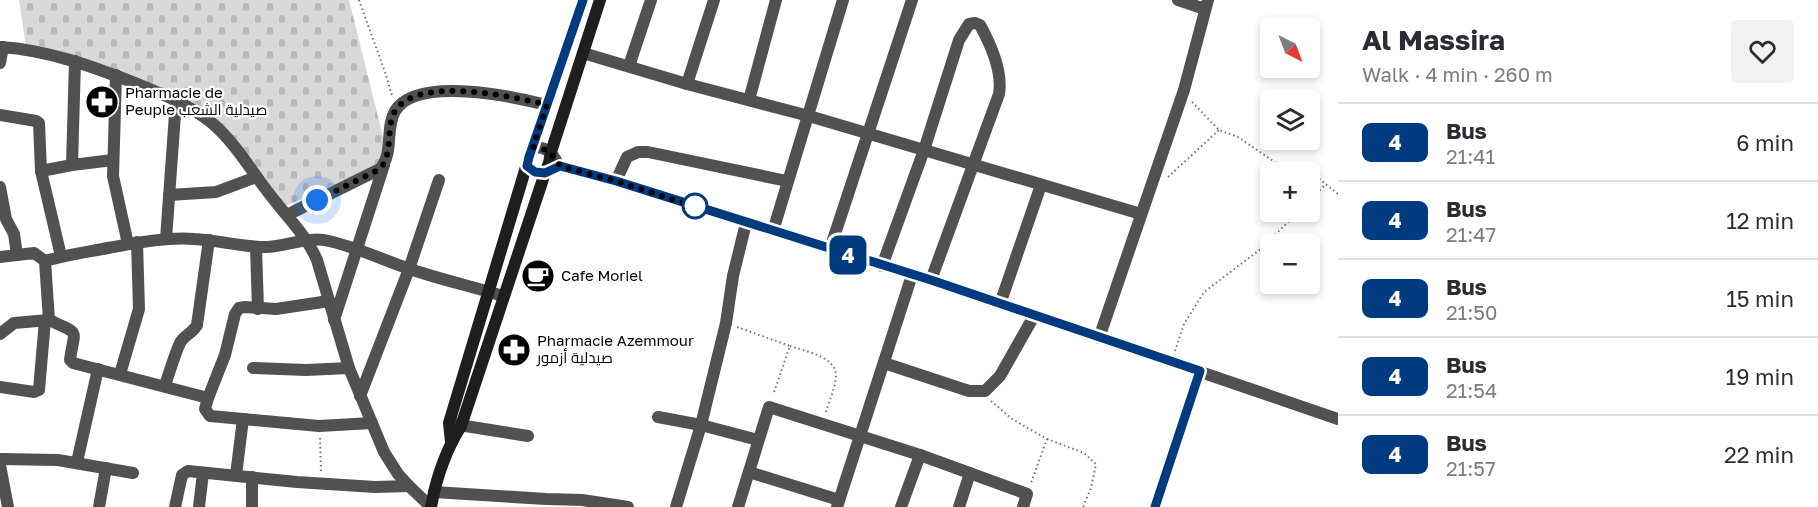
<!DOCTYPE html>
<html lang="en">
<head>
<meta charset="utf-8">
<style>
	body { margin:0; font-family:"Golos Text",Cairo,sans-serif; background:#f2f2f3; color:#2b2b33; height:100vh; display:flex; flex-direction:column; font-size:22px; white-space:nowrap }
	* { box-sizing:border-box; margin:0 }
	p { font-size:20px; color:#7c7c81 }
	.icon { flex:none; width:33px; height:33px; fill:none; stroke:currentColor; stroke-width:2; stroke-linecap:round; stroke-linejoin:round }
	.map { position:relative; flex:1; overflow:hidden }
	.panel { display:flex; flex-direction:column; background:#fff; width:480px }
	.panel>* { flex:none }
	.badge { padding:0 12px; border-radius:9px; font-size:21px; line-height:39px }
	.needle { width:39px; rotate:138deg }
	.buttons { position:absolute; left:1260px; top:18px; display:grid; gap:12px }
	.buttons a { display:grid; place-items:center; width:60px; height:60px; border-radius:6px; background:#fff; box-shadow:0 3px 9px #0003; font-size:30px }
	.you { position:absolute; width:30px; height:30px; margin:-15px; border:4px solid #fff; border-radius:50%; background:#1a73e8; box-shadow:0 0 0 9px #1a73e833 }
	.map>.badge { position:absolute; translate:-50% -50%; box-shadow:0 0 0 3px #fff }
	.round { display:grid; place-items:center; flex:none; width:63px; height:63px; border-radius:6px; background:#f2f2f3 }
	.headline { display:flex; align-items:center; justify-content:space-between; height:102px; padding:0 24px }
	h1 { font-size:28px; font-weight:700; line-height:45px }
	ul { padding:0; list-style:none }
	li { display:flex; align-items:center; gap:18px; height:78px; padding:0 24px; border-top:2px solid #e1e1e2 }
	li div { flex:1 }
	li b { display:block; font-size:22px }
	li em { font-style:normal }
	li .badge { min-width:66px; font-weight:700; text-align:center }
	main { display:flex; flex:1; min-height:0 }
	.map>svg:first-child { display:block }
	.cemetery { fill:url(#cemetery-stones) }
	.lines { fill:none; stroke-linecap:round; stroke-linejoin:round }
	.path { stroke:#737373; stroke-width:2; stroke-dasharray:1.5 3; stroke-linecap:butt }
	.minor { stroke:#515151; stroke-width:12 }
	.secondary { stroke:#1e1e1e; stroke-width:12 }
	.line-casing { stroke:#fff; stroke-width:14 }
	.line { stroke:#003b80; stroke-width:9 }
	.walk { stroke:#000; stroke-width:6; stroke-dasharray:0 10.8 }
	.stop-dot { fill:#fff; stroke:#003b80; stroke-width:3 }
	.labels { text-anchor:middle; stroke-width:4.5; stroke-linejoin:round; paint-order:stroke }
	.poi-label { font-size:15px; fill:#000; stroke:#fff; text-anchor:start }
</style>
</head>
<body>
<main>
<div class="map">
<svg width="1338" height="507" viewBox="0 0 1338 507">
	<defs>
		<pattern id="cemetery-stones" width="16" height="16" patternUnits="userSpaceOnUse" patternTransform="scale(1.5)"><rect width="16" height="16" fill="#d8d8d8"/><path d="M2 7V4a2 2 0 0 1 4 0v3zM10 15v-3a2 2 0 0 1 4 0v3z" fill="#b8b8b8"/></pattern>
	</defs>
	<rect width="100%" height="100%" fill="#fff"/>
	<path class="cemetery" d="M19,0H349L385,145L380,164L281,208L221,128L103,68L26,46Z"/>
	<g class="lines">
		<g class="path">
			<path d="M359,0L386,75L392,96"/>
			<path d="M1192,102L1219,130L1238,137L1282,167L1307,169L1338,194"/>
			<path d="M1168,177L1219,130"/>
			<path d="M1310,200L1326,184"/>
			<path d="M737,327L790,346L773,395"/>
			<path d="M790,346C804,351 835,356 836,375C836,386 829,401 826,412"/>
			<path d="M1175,351L1184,324L1204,292L1262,248L1298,212"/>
			<path d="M991,401L1012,419L1047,439L1031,483"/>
			<path d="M320,438L321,472"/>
			<path d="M1047,439L1084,453L1096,464L1091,488L1083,507"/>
		</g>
		<g class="minor">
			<path d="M1178,0L1205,9"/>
			<path d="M0,47C49,50 94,67 140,85C165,95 191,106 212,123C237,144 254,176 275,201C290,220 307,237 317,260L349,368L384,452L398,474L409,486L431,507"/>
			<path d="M583,53L687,84L809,116L1141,214"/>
			<path d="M0,63L3,47"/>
			<path d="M629,66L651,0"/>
			<path d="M116,75L113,176L128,244"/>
			<path d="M687,84L714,0"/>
			<path d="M749,100L776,0"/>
			<path d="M0,115L36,121L39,123L41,171"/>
			<path d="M533,147C545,147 550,151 556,160"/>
			<path d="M72,165L75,61"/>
			<path d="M527,166L535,172L545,173L560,167L616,181L931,280L1338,419"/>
			<path d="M616,181L627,157L638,152H648L787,181"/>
			<path d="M0,187L6,219L14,234L17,255L34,253L45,261"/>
			<path d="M169,195L216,192L256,177"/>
			<path d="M287,215L380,169C394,153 385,129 395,111C417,75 515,97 547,105"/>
			<path d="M773,231L843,0"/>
			<path d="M166,239L176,100"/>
			<path d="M256,247L258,309"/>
			<path d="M830,249L912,0"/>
			<path d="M61,256L41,171L72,165L113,160"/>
			<path d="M0,257L17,255"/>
			<path d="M882,266L924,150L959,40L969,24L975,23L980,25C991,45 1003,71 999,94L931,280"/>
			<path d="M1000,304L1041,185"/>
			<path d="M49,320C82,335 74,328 70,360L73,363L208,398L205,409L210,416L243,419"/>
			<path d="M334,320L384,165"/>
			<path d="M0,334L14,323L49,320L45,261C66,255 87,252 108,248C136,243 165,237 194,239C218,240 241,247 266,247C287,246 309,236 329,241C356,247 381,259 407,268C438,279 471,286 503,296"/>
			<path d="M1099,338L1184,90L1208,0"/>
			<path d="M884,363L969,391H985L1000,376L1034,316"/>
			<path d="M253,368L306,370L349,368"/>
			<path d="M120,374L139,309L137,242"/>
			<path d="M165,385C170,371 174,356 180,343C184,335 193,333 197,325L209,240"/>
			<path d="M0,387L34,392L39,390L45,320"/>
			<path d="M360,396L409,269L439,180"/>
			<path d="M208,398L225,355L235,314L239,308L245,307L276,309L329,301"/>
			<path d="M658,417L701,425L758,440"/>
			<path d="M453,424L528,436"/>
			<path d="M920,455L1027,494L1023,507"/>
			<path d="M0,459L58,460L133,473"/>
			<path d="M77,462L98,369"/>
			<path d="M0,465L8,507"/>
			<path d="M749,472L839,500"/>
			<path d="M236,475L243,419L319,426L372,423"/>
			<path d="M434,492L546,499L582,500L628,507"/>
			<path d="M99,507L106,468"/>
			<path d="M175,507L182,475L188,471L297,482L375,487L409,486"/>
			<path d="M199,507L203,473"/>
			<path d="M252,507V477"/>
			<path d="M676,507L701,425L726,323L733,276L746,223"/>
			<path d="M738,507L769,407L920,455L901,507"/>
			<path d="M837,507L912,275"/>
			<path d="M959,507L970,473"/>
			<path d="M1155,507L1200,371"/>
		</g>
		<g class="secondary">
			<path d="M451,442L449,423L529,157L583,0"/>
			<path d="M431,507C436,479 446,450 461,426L545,173L549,163L551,152L600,0"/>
		</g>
	</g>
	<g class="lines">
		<g class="line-casing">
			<path id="line" d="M583,0L529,157L527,166L535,172L545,173L560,166L616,181L931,280L1200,371L1155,507"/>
		</g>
		<use href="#line" class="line"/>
		<path class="walk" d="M317,200L380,169C394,153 385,129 395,111C417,75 515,97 547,105L533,147C548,148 553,155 560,166L616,181L702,209L695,206"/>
	</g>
	<defs>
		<g id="pharmacy-disc" transform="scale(1.725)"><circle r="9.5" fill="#000" stroke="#fff"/><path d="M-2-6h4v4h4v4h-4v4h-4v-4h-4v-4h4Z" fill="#fff"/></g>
		<g id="cafe-disc" transform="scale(1.725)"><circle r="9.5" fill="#000" stroke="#fff"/><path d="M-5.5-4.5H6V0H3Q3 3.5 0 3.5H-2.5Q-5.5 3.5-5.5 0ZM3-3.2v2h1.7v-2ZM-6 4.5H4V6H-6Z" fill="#fff"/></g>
	</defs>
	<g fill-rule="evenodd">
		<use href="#pharmacy-disc" x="102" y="102"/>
		<use href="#cafe-disc" x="538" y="276"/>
		<use href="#pharmacy-disc" x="514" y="350"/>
	</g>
	<circle class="stop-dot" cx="695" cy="206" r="12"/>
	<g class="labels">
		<g class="poi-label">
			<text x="125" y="98">Pharmacie de<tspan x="125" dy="17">Peuple صيدلية الشعب</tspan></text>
			<text x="561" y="281">Cafe Moriel</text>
			<text x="537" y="346">Pharmacie Azemmour<tspan x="537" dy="17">صيدلية أزمور</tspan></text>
		</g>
	</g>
</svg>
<div class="buttons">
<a><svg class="needle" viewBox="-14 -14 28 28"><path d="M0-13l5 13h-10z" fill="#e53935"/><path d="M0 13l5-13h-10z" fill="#7c7c81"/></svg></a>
<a><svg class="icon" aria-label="layers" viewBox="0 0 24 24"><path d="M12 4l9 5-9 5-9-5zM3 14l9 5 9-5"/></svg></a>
<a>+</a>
<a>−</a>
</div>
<div class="you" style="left:317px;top:200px"></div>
<b class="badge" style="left:848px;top:255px;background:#003b80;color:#fff">4</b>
</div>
<section class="panel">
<div class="headline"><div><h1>Al Massira</h1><p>Walk · 4 min · 260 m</p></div><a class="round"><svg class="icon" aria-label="heart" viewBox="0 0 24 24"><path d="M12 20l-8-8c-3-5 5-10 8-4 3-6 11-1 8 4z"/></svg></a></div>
<ul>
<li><span class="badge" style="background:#003b80;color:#fff">4</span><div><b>Bus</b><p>21:41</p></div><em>6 min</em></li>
<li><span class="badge" style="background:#003b80;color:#fff">4</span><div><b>Bus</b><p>21:47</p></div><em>12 min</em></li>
<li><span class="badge" style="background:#003b80;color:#fff">4</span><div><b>Bus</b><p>21:50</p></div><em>15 min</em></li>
<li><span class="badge" style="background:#003b80;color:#fff">4</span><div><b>Bus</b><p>21:54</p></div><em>19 min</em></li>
<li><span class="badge" style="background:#003b80;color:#fff">4</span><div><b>Bus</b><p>21:57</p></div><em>22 min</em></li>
</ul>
</section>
</main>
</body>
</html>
